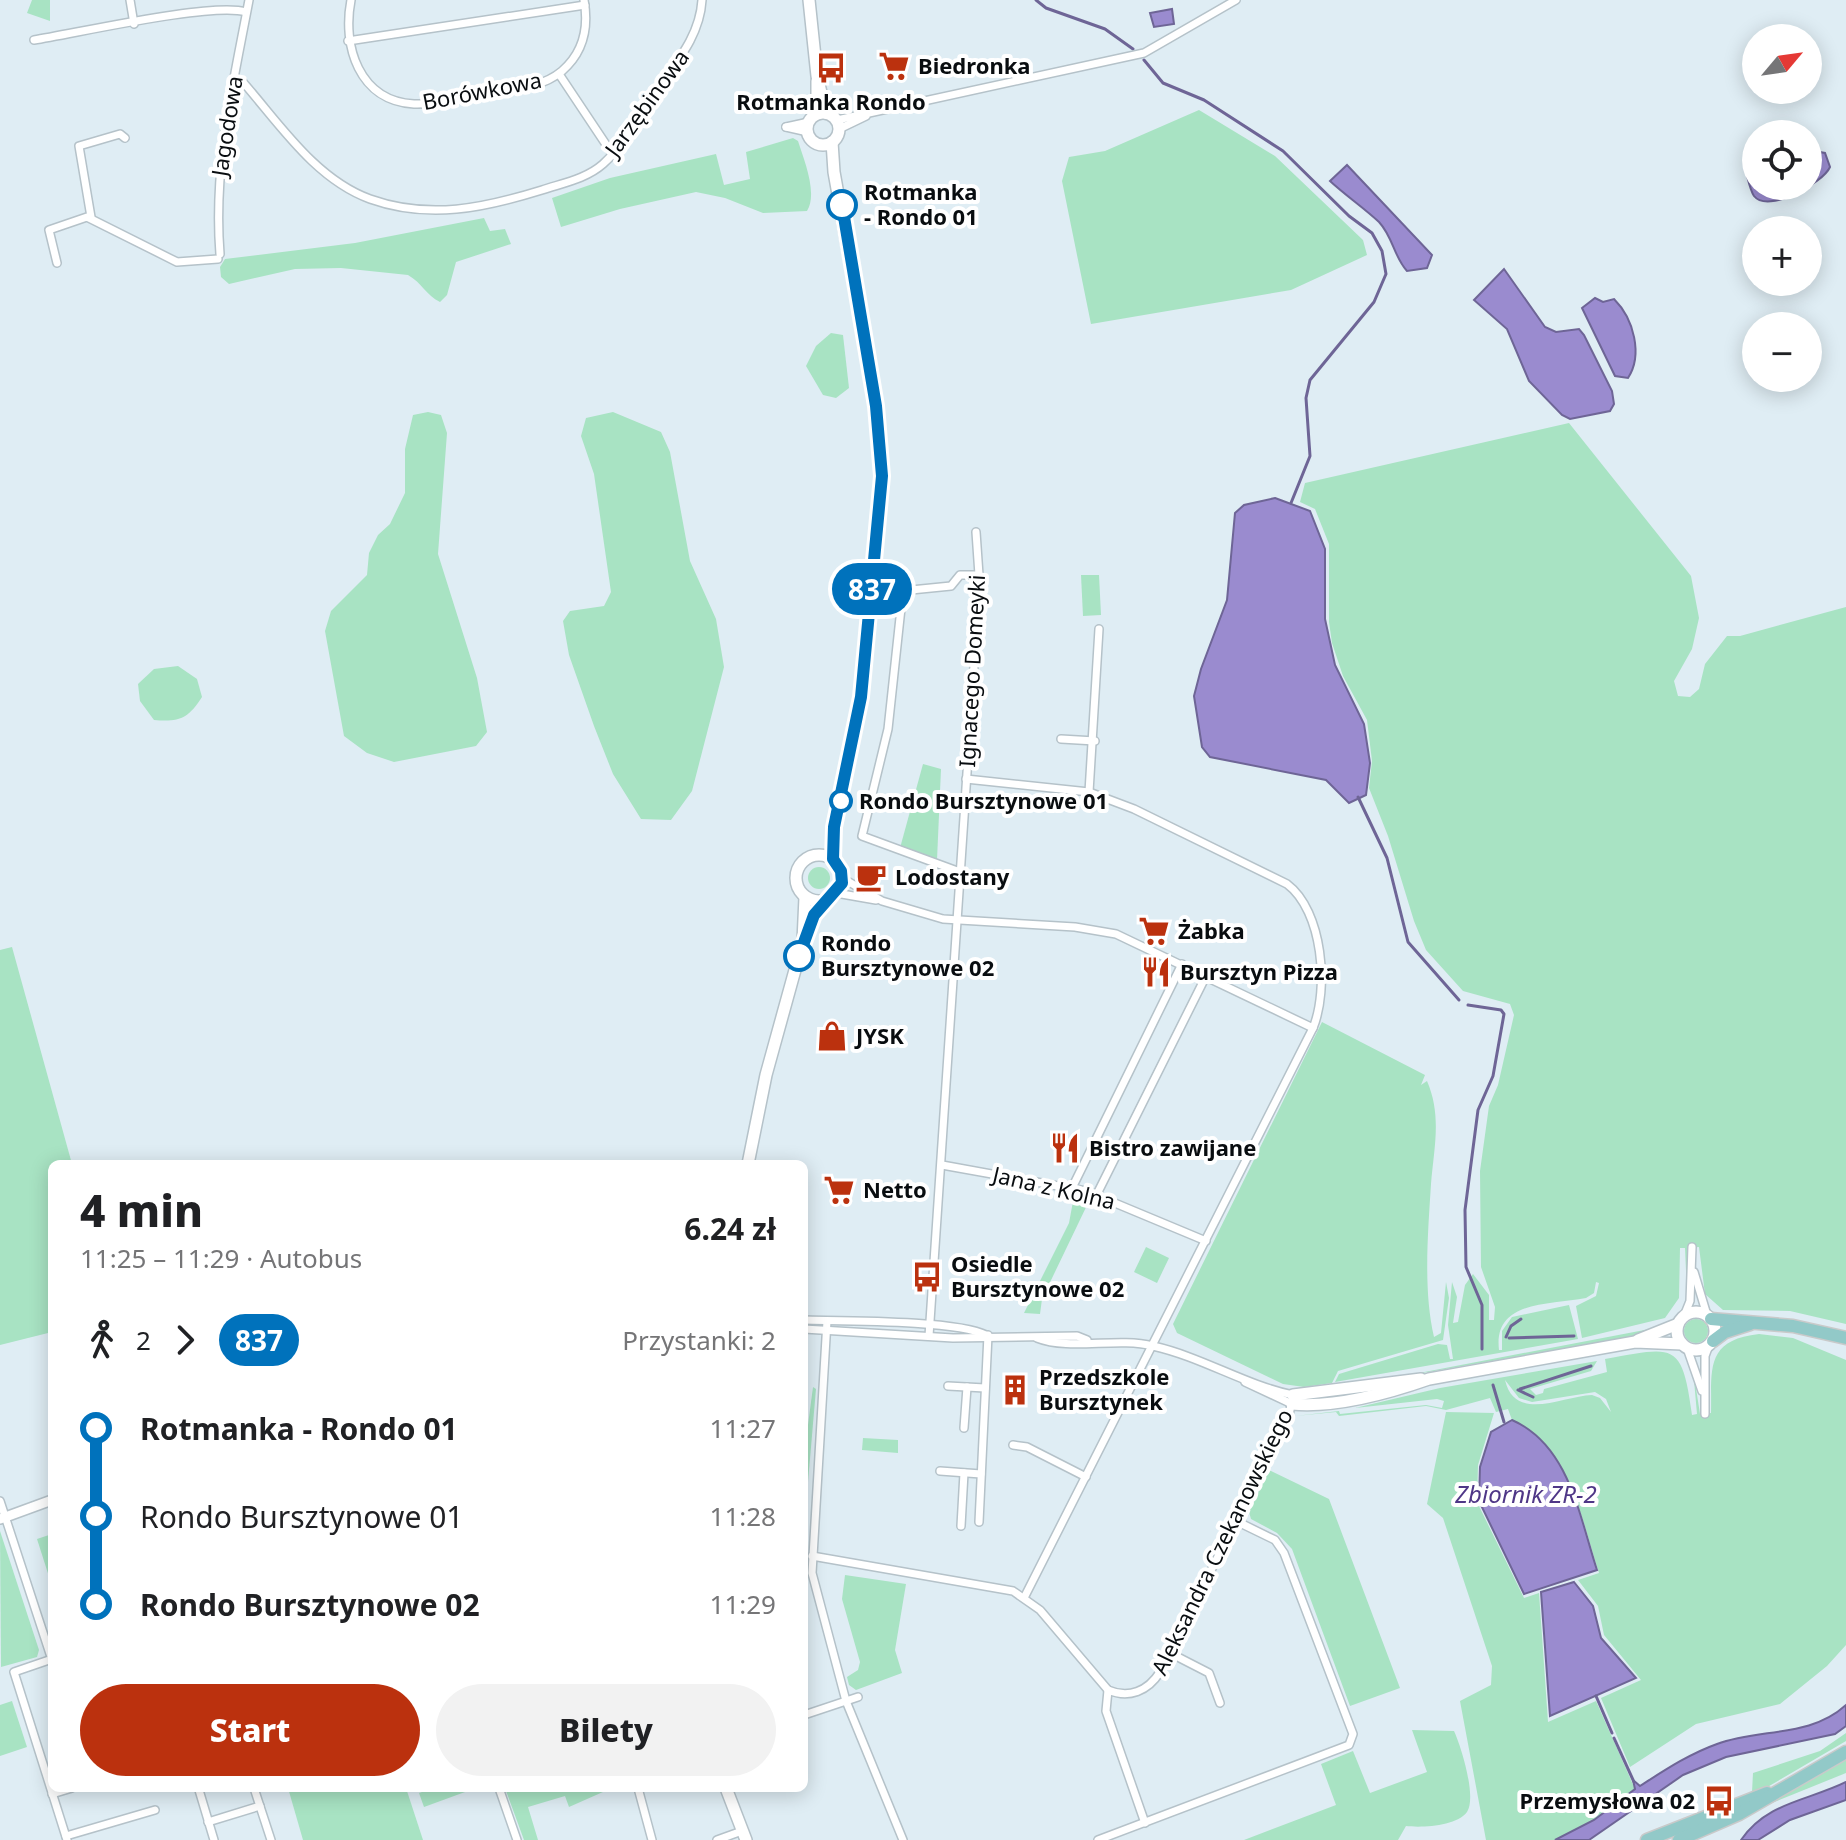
<!DOCTYPE html>
<html lang="pl">
<head>
<meta charset="utf-8">
<style>
	body { margin:0; font-family:"Noto Sans",sans-serif; background:#f2f2f2; color:#202124; height:100vh; display:flex; flex-direction:column; font-size:30px; white-space:nowrap }
	* { box-sizing:border-box; margin:0 }
	p { font-size:26px; color:#757577 }
	.icon { flex:none; width:44px; height:44px; fill:none; stroke:currentColor; stroke-width:2; stroke-linecap:round; stroke-linejoin:round }
	.map { position:relative; flex:1; overflow:hidden }
	.drawer { position:absolute; left:48px; top:1160px; width:760px; height:632px; display:flex; flex-direction:column; background:#fff; border-radius:12px; box-shadow:0 4px 20px #0003 }
	.drawer>* { flex:none }
	.badge { padding:0 16px; border-radius:26px; font-size:28px; line-height:52px }
	.needle { width:52px; rotate:61deg }
	.controls { position:absolute; left:1742px; top:24px; display:grid; gap:16px }
	.controls a { display:grid; place-items:center; width:80px; height:80px; border-radius:50%; background:#fff; box-shadow:0 4px 20px #0003; font-size:40px }
	.map>.badge { position:absolute; translate:-50% -50%; box-shadow:0 0 0 4px #fff }
	.legs { display:flex; align-items:center; gap:12px; height:88px; padding:0 32px; font-size:26px }
	.legs p { margin-inline-start:auto }
	.headline { display:flex; align-items:center; justify-content:space-between; height:136px; padding:0 32px }
	h1 { font-size:44px; font-weight:800; line-height:60px }
	.cta { display:flex; gap:16px; margin-top:auto; padding:16px 32px }
	.cta a { flex:1; height:92px; border-radius:48px; background:#bb310e; color:#fff; font-size:32px; font-weight:800; line-height:92px; text-align:center }
	.cta a+a { background:#f2f2f2; color:#202124 }
	ul { padding:0 32px; list-style:none }
	li { display:flex; align-items:center; gap:28px; height:88px; font-size:30px }
	li i { display:grid; place-items:center; width:12px; height:100%; margin:0 10px; background:currentColor }
	li i::after { content:''; width:20px; height:20px; margin:-10px; border:6px solid; border-radius:50%; background:#fff }
	li p { margin-inline-start:auto }
	li:first-child i { background:linear-gradient(#0000 50%,currentColor 0) }
	li:last-child i { background:linear-gradient(currentColor 50%,#0000 0) }
	.map>svg:first-child { display:block }
	.green { fill:#a8e3c3; fill-rule:evenodd }
	.water { fill:#9a8bcf; stroke:#6e6596; stroke-width:2 }
	.lines { fill:none; stroke-linecap:round; stroke-linejoin:round }
	.stream { stroke:#6e6596; stroke-width:3 }
	.minor-casing { stroke:#b5c2c9; stroke-width:10 }
	.tertiary-casing { stroke:#b5c2c9; stroke-width:12 }
	.secondary-casing { stroke:#b5c2c9; stroke-width:14 }
	.primary-casing { stroke:#c9caca; stroke-width:15 }
	.minor { stroke:#fff; stroke-width:7 }
	.tertiary { stroke:#fff; stroke-width:9 }
	.secondary { stroke:#fff; stroke-width:11 }
	.primary { stroke:#92c9c8; stroke-width:12 }
	.line-1-casing { stroke:#fff; stroke-width:18 }
	.line-1 { stroke:#0072bc; stroke-width:12 }
	.stop-1-dot { fill:#fff; stroke:#0072bc; stroke-width:4 }
	.labels { text-anchor:middle; stroke-width:8; stroke-linejoin:round; paint-order:stroke }
	.poi-label { font-size:22px; font-weight:bold; fill:#090d10; stroke:#fff; text-anchor:start }
	.street-label { font-size:22px; fill:#090d10; stroke:#fff }
	.stop-label { font-size:22px; font-weight:bold; fill:#090d10; stroke:#fff; text-anchor:start }
	.water-label { font-size:24px; font-style:italic; fill:#4f3787; stroke:#fff }
</style>
</head>
<body>
<div class="map">
<svg width="1846" height="1840" viewBox="0 0 1846 1840">
	<rect width="100%" height="100%" fill="#dfedf4"/>
	<g class="green">
		<path d="M32,0H50V21L27,13Z"/>
		<path d="M1199,110L1275,156L1363,240L1367,255L1291,290L1091,324L1062,181L1069,157L1105,151Z"/>
		<path d="M793,138L798,141C804,160 818,193 807,211L763,213L725,198L696,192L620,209L561,227L552,198L610,178L716,154L724,185L750,179L746,152Z"/>
		<path d="M484,218L490,231L505,229L511,244L456,262L447,295L440,302C426,295 422,283 408,275L341,268L295,269L229,284L221,277L220,267L225,259L355,243Z"/>
		<path d="M831,333L843,335L849,388L836,398L823,395L806,366L816,346Z"/>
		<path d="M428,412L441,415L447,433L438,554L477,678L487,732L476,746L394,762L367,753L344,736L325,631L331,611L367,575L369,553L378,535L390,524L405,493V449L413,415Z"/>
		<path d="M613,412L661,432L670,452L690,561L716,619L724,667L692,791L671,820L641,819L613,774L594,726L569,655L563,621L570,611L604,606L611,592L594,474L581,436L586,418Z"/>
		<path d="M1569,423L1691,576L1699,618L1692,649L1674,681L1678,696L1690,697L1699,689L1705,664L1727,636H1740L1846,607V1324L1790,1311L1723,1310L1705,1294L1699,1247L1687,1248V1293L1685,1248H1680L1679,1298L1665,1318L1582,1338L1576,1306L1596,1296L1599,1283L1596,1282L1594,1293L1586,1298C1550,1305 1493,1300 1499,1350H1502V1331L1512,1317L1569,1305L1578,1339L1335,1382L1339,1374L1438,1344L1447,1345L1450,1359H1453L1448,1325L1452,1282L1457,1297L1453,1323L1458,1322L1465,1285L1473,1274L1489,1295V1320H1494L1495,1307L1481,1267L1480,1171L1489,1106L1498,1085L1514,1015L1510,1004L1463,991L1426,950L1414,921L1388,836L1369,788L1372,761L1367,720L1343,676L1332,643L1329,622V544L1315,509L1300,502L1305,483Z"/>
		<path d="M1081,575H1099L1101,615L1083,616Z"/>
		<path d="M178,666L197,679L202,697C188,719 179,722 154,720L140,701L138,684L154,669Z"/>
		<path d="M923,764L941,769L937,860L900,848Z"/>
		<circle cx="819" cy="878" r="11"/>
		<path d="M12,947L72,1164H52V1332L0,1345V950Z"/>
		<path d="M1322,1022L1425,1075L1421,1085L1427,1081C1442,1116 1434,1147 1431,1184C1428,1232 1423,1290 1434,1337L1441,1333L1446,1282L1449,1298L1443,1340L1338,1371L1332,1383L1304,1387L1283,1384L1177,1333L1173,1324Z"/>
		<path d="M1074,1196L1090,1199L1042,1299L1040,1314L1024,1313L1069,1223Z"/>
		<path d="M1146,1247L1169,1258L1157,1283L1134,1272Z"/>
		<circle cx="1696" cy="1331" r="12"/>
		<path d="M1655,1328L1658,1330L1632,1337L1393,1378Z"/>
		<path d="M1759,1334L1793,1338L1846,1360V1645L1827,1666L1780,1704L1696,1724L1630,1767L1601,1698L1641,1680L1604,1635L1598,1606L1578,1580L1599,1573C1581,1518 1569,1445 1512,1420L1508,1409L1496,1412L1490,1398L1446,1410L1426,1406L1339,1416L1336,1412L1295,1416L1339,1411L1340,1414L1426,1405L1442,1408L1444,1401L1437,1399L1355,1408L1440,1388L1597,1361L1591,1371L1530,1389L1536,1395L1543,1393L1544,1389L1607,1372L1605,1359C1674,1347 1682,1340 1692,1415L1697,1414L1693,1369L1700,1414L1711,1413C1712,1371 1704,1340 1759,1334ZM1505,1380L1519,1398L1532,1402L1595,1392L1606,1399L1611,1412L1600,1398L1592,1395C1563,1396 1515,1423 1505,1380Z"/>
		<path d="M813,1387L816,1389L804,1528V1455Z"/>
		<path d="M1446,1412L1494,1413L1478,1465L1477,1502L1524,1598L1539,1593L1548,1722L1596,1701L1635,1789L1594,1820L1556,1840H1486L1460,1701L1491,1685L1492,1666L1443,1518L1427,1504Z"/>
		<path d="M863,1438L898,1440V1453L862,1450Z"/>
		<path d="M1269,1470L1329,1499L1400,1688L1350,1706L1292,1549L1277,1533L1251,1519L1249,1512Z"/>
		<path d="M0,1531L39,1650L37,1657L1,1667Z"/>
		<path d="M52,1534V1586L37,1539Z"/>
		<path d="M845,1575L906,1584L895,1650L902,1673L856,1690L849,1685L847,1677L858,1670L860,1662L842,1599Z"/>
		<path d="M12,1701L27,1747L0,1756V1705Z"/>
		<path d="M1412,1730L1454,1731C1461,1746 1477,1797 1467,1812C1457,1826 1422,1828 1406,1826L1398,1840H1244L1336,1805L1321,1764L1353,1751L1370,1793L1427,1772Z"/>
		<path d="M1846,1733V1741L1764,1789L1752,1792L1753,1773L1820,1751Z"/>
		<path d="M1846,1758V1773L1757,1809Z"/>
		<path d="M288,1788H406L423,1840H303Z"/>
		<path d="M434,1788H476L424,1807L419,1793Z"/>
		<path d="M505,1788H612L569,1807L565,1796L528,1807L538,1840H524Z"/>
	</g>
	<g class="water">
		<path d="M1172,9L1174,24L1154,27L1150,13Z"/>
		<path d="M1808,150L1825,153L1830,167C1823,183 1768,214 1754,196C1750,190 1748,179 1746,172L1755,157L1756,186H1808Z"/>
		<path d="M1347,165L1432,255L1427,268L1407,271C1394,257 1393,237 1379,222C1364,208 1345,195 1330,181Z"/>
		<path d="M1504,269L1545,327L1556,332L1579,329L1584,335L1612,391L1614,404L1610,411L1570,419L1562,415L1529,381L1507,329L1474,300Z"/>
		<path d="M1595,298L1603,302L1614,299C1634,319 1643,355 1628,378L1615,376L1582,308Z"/>
		<path d="M1275,498L1310,511L1325,549V619L1335,665L1364,724L1370,763L1366,795L1349,803L1326,780L1210,757L1202,747L1194,696L1201,669L1227,600L1235,513L1244,505Z"/>
		<path d="M1512,1420C1569,1445 1579,1515 1597,1570L1524,1594L1479,1501L1480,1467L1491,1432Z"/>
		<path d="M1574,1582L1593,1606L1601,1638L1636,1678L1550,1716L1541,1592Z"/>
		<path d="M1846,1705V1726L1835,1734L1726,1757L1683,1775L1589,1840H1555L1594,1820L1635,1789L1633,1780L1640,1786C1665,1770 1689,1754 1717,1744C1760,1728 1810,1738 1846,1705Z"/>
		<path d="M1846,1782V1800L1790,1820L1758,1840H1741C1767,1802 1808,1801 1846,1782Z"/>
	</g>
	<g class="lines">
		<g class="stream">
			<path d="M1036,0L1046,8L1105,29L1133,49"/>
			<path d="M1144,60L1163,83L1204,100L1283,151L1349,216L1372,233L1382,251L1386,274L1374,302L1310,380L1306,398L1310,456L1291,503"/>
			<path d="M1358,797L1387,858L1408,942L1459,1000"/>
			<path d="M1468,1005L1501,1010L1504,1014L1493,1076L1478,1110L1465,1210L1466,1267L1482,1305V1349"/>
			<path d="M1506,1337L1511,1326L1521,1319"/>
			<path d="M1509,1338L1574,1336"/>
			<path d="M1493,1385L1504,1422"/>
			<path d="M1520,1389L1591,1366"/>
			<path d="M1518,1390L1533,1397"/>
			<path d="M1596,1696L1612,1733"/>
			<path d="M1614,1738L1634,1782"/>
		</g>
		<g class="minor-casing">
			<g id="minor">
				<path d="M130,0L134,24"/>
				<path d="M351,0C342,46 359,101 414,104C437,105 464,98 487,94C511,90 542,88 562,71C584,52 589,28 584,0"/>
				<path d="M34,40C78,33 212,2 246,12"/>
				<path d="M348,41L585,5"/>
				<path d="M559,74L613,155"/>
				<path d="M234,80L242,81C279,123 315,179 370,199C429,220 484,208 542,190C563,183 586,179 603,164C626,143 643,112 660,86C679,59 700,34 702,0"/>
				<path d="M837,120L1144,53L1236,0"/>
				<path d="M786,127L809,122"/>
				<path d="M786,127L808,132"/>
				<path d="M839,129L866,116"/>
				<path d="M91,217L79,146L120,134L125,138"/>
				<path d="M220,254C213,167 233,85 249,0"/>
				<path d="M57,263L49,230L87,217L177,262L218,259"/>
				<path d="M1061,739L1095,741"/>
				<path d="M966,779L1089,792L1134,809L1287,884C1323,911 1329,989 1313,1028"/>
				<path d="M1089,792L1099,629"/>
				<path d="M960,872L862,836L888,729L902,599L911,590L951,586L960,575H979"/>
				<path d="M842,878L882,901L943,919L1075,927L1116,934L1313,1028L1025,1596"/>
				<path d="M836,893L876,900"/>
				<path d="M942,1165L1086,1191L1206,1241"/>
				<path d="M1072,1188L1182,964"/>
				<path d="M1097,1194L1206,976"/>
				<path d="M1694,1272L1707,1315"/>
				<path d="M1684,1316L1690,1301L1692,1247"/>
				<path d="M804,1320C842,1321 957,1320 986,1335"/>
				<path d="M827,1321L812,1573L846,1701L903,1840"/>
				<path d="M804,1329L953,1338L1077,1336L1087,1340"/>
				<path d="M929,1336L973,684L979,575L976,532"/>
				<path d="M1687,1348L1702,1391"/>
				<path d="M1245,1382L1292,1404"/>
				<path d="M948,1386L985,1388"/>
				<path d="M1705,1414V1356L1709,1345"/>
				<path d="M964,1428L967,1387"/>
				<path d="M1013,1445L1027,1447L1086,1477"/>
				<path d="M940,1471L981,1474"/>
				<path d="M0,1501L52,1660"/>
				<path d="M979,1522L988,1335"/>
				<path d="M961,1526L964,1473"/>
				<path d="M812,1556L1013,1591L1040,1610L1108,1690C1129,1699 1148,1691 1160,1672L1289,1415L1293,1395C1245,1385 1202,1357 1153,1346C1116,1337 1070,1351 1037,1338"/>
				<path d="M1170,1653L1209,1673L1220,1703"/>
				<path d="M52,1659L14,1672L67,1840"/>
				<path d="M1108,1690L1106,1711L1145,1823"/>
				<path d="M804,1715L858,1697"/>
				<path d="M254,1788L271,1840"/>
				<path d="M499,1788L517,1840"/>
				<path d="M638,1788L652,1840"/>
				<path d="M199,1790L214,1840"/>
				<path d="M52,1794L72,1788"/>
				<path d="M208,1822L260,1806"/>
				<path d="M66,1836L155,1810"/>
				<path d="M717,1840L742,1831"/>
				<path d="M1098,1840L1349,1745L1353,1734L1284,1553L1275,1540L1236,1521"/>
			</g>
		</g>
		<g class="tertiary-casing">
			<path id="tertiary" d="M0,1519L52,1500"/>
		</g>
		<g class="secondary-casing">
			<g id="secondary">
				<path d="M809,0L817,76L826,113"/>
				<path d="M817,81V114"/>
				<circle cx="823" cy="129" r="16"/>
				<path d="M832,142L834,172L876,406L882,476L861,697L834,827L833,859"/>
				<circle cx="819" cy="878" r="23"/>
				<path d="M806,933L823,901"/>
				<path d="M748,1164L766,1075L803,941L805,897"/>
				<circle cx="1696" cy="1331" r="19"/>
				<path d="M1638,1340L1678,1324"/>
				<path d="M1293,1395L1421,1379"/>
				<path d="M1292,1404C1335,1408 1389,1393 1429,1379L1635,1342L1682,1344"/>
				<path d="M726,1788L746,1840"/>
			</g>
		</g>
		<g class="primary-casing">
			<g id="primary">
				<path d="M1711,1319L1793,1326L1846,1338"/>
				<path d="M1713,1341L1725,1332L1750,1324"/>
				<path d="M1647,1840L1767,1793"/>
				<path d="M1679,1840L1739,1814L1846,1752"/>
			</g>
		</g>
		<use href="#minor" class="minor"/>
		<use href="#tertiary" class="tertiary"/>
		<use href="#secondary" class="secondary"/>
		<use href="#primary" class="primary"/>
	</g>
	<g class="lines">
		<g class="line-1-casing">
			<path id="line-1" d="M799,956L814,915L842,883L841,871L833,859L834,827L861,697L882,476L876,406L842,205"/>
		</g>
		<use href="#line-1" class="line-1"/>
	</g>
	<defs>
		<g id="supermarket-bare" transform="scale(2.4)"><path d="M-6-5.5h2.5l.6 2H6L4.5 2H-2.5L-4.4-4H-6ZM-1.5 3.2a1.3 1.3 0 1 0 .1 0ZM3 3.2a1.3 1.3 0 1 0 .1 0Z" fill="#bb310e" stroke="#fff" stroke-width="2.5" paint-order="stroke"/></g>
		<g id="bus-bare" transform="scale(2.4)"><path d="M-5-6H5V4H4V6H2V4H-2V6H-4V4H-5ZM-3.5-4V0h7V-4ZM-3.5 1.2v1.5H-2V1.2ZM2 1.2v1.5H3.5V1.2Z" fill="#bb310e" stroke="#fff" stroke-width="2.5" paint-order="stroke"/></g>
		<g id="cafe-bare" transform="scale(2.4)"><path d="M-5.5-4.5H6V0H3Q3 3.5 0 3.5H-2.5Q-5.5 3.5-5.5 0ZM3-3.2v2h1.7v-2ZM-6 4.5H4V6H-6Z" fill="#bb310e" stroke="#fff" stroke-width="2.5" paint-order="stroke"/></g>
		<g id="restaurant-bare" transform="scale(2.4)"><path d="M-5-6h1v4h1v-4h1v4h1v-4h1v5L-1.5 .5V6h-2V.5L-5-1ZM5-6V6H3V1.5H1.5Q1.5-4 5-6Z" fill="#bb310e" stroke="#fff" stroke-width="2.5" paint-order="stroke"/></g>
		<g id="shop-bare" transform="scale(2.4)"><path d="M-5-2.5h2.3a2.7 3.5 0 0 1 5.4 0H5L5.5 6h-11ZM-1.5-2.5h3a1.5 2.3 0 0 0-3 0Z" fill="#bb310e" stroke="#fff" stroke-width="2.5" paint-order="stroke"/></g>
		<g id="building-bare" transform="scale(2.4)"><path d="M-4-6H4V6H1V3H-1V6H-4ZM-2.5-4.3h1.7v1.8h-1.7ZM.8-4.3h1.7v1.8H.8ZM-2.5-1h1.7V.8h-1.7ZM.8-1h1.7V.8H.8Z" fill="#bb310e" stroke="#fff" stroke-width="2.5" paint-order="stroke"/></g>
	</defs>
	<g fill-rule="evenodd">
		<use href="#supermarket-bare" x="894" y="66"/>
		<use href="#bus-bare" x="831" y="68"/>
		<use href="#cafe-bare" x="871" y="877"/>
		<use href="#supermarket-bare" x="1154" y="931"/>
		<use href="#restaurant-bare" x="1156" y="972"/>
		<use href="#shop-bare" x="832" y="1036"/>
		<use href="#restaurant-bare" x="1065" y="1148"/>
		<use href="#supermarket-bare" x="839" y="1190"/>
		<use href="#bus-bare" x="927" y="1277"/>
		<use href="#building-bare" x="1015" y="1390"/>
		<use href="#bus-bare" x="1719" y="1801"/>
	</g>
	<g class="stop-1-dot">
		<circle cx="842" cy="205" r="14"/>
		<circle cx="841" cy="801" r="10"/>
		<circle cx="799" cy="956" r="14"/>
	</g>
	<g class="labels">
		<g class="poi-label">
			<text x="918" y="74">Biedronka</text>
			<text x="831" y="110" text-anchor="middle">Rotmanka Rondo</text>
			<text x="895" y="885">Lodostany</text>
			<text x="1178" y="939">Żabka</text>
			<text x="1180" y="980">Bursztyn Pizza</text>
			<text x="856" y="1044">JYSK</text>
			<text x="1089" y="1156">Bistro zawijane</text>
			<text x="863" y="1198">Netto</text>
			<text x="951" y="1272">Osiedle<tspan x="951" dy="25">Bursztynowe 02</tspan></text>
			<text x="1039" y="1385">Przedszkole<tspan x="1039" dy="25">Bursztynek</tspan></text>
			<text x="1695" y="1809" text-anchor="end">Przemysłowa 02</text>
		</g>
		<g class="street-label">
			<text transform="translate(482 91) rotate(-11)" y="8">Borówkowa</text>
			<text transform="translate(647 103) rotate(-54)" y="8">Jarzębinowa</text>
			<text transform="translate(227 126) rotate(-81)" y="8">Jagodowa</text>
			<text transform="translate(972 671) rotate(-87)" y="8">Ignacego Domeyki</text>
			<text transform="translate(1054 1188) rotate(13)" y="8">Jana z Kolna</text>
			<text transform="translate(1222 1542) rotate(-64)" y="8">Aleksandra Czekanowskiego</text>
		</g>
		<g class="stop-label">
			<text x="864" y="200">Rotmanka<tspan x="864" dy="25">- Rondo 01</tspan></text>
			<text x="859" y="809">Rondo Bursztynowe 01</text>
			<text x="821" y="951">Rondo<tspan x="821" dy="25">Bursztynowe 02</tspan></text>
		</g>
		<g class="water-label">
			<text x="1526" y="1503">Zbiornik ZR-2</text>
		</g>
	</g>
</svg>
<div class="controls">
<a><svg class="needle" viewBox="-14 -14 28 28"><path d="M0-13l5 13h-10z" fill="#e53935"/><path d="M0 13l5-13h-10z" fill="#757577"/></svg></a>
<a><svg class="icon" aria-label="locate" viewBox="0 0 24 24"><circle cx="12" cy="12" r="6"/><path d="M12 2v4M12 18v4M2 12h4M18 12h4"/></svg></a>
<a>+</a>
<a>−</a>
</div>
<b class="badge" style="left:872px;top:589px;background:#0072bc;color:#fff">837</b>
<section class="drawer">
<div class="headline"><div><h1>4 min</h1><p>11:25 – 11:29 · Autobus</p></div><b>6.24 zł</b></div>
<div class="legs"><svg class="icon" aria-label="walk" viewBox="0 0 24 24"><circle cx="13" cy="4" r="2"/><path d="M13 8l-2 6 4 7M11 14l-3 7M7 12l3-4h3l4 4"/></svg>2<svg class="icon" aria-label="forward" viewBox="0 0 24 24"><path d="M9 5l7 7-7 7"/></svg><b class="badge" style="background:#0072bc;color:#fff">837</b><p>Przystanki: 2</p></div>
<ul>
<li><i style="color:#0072bc"></i><b>Rotmanka - Rondo 01</b><p>11:27</p></li>
<li><i style="color:#0072bc"></i><span>Rondo Bursztynowe 01</span><p>11:28</p></li>
<li><i style="color:#0072bc"></i><b>Rondo Bursztynowe 02</b><p>11:29</p></li>
</ul>
<div class="cta"><a>Start</a><a>Bilety</a></div>
</section>
</div>
</body>
</html>
